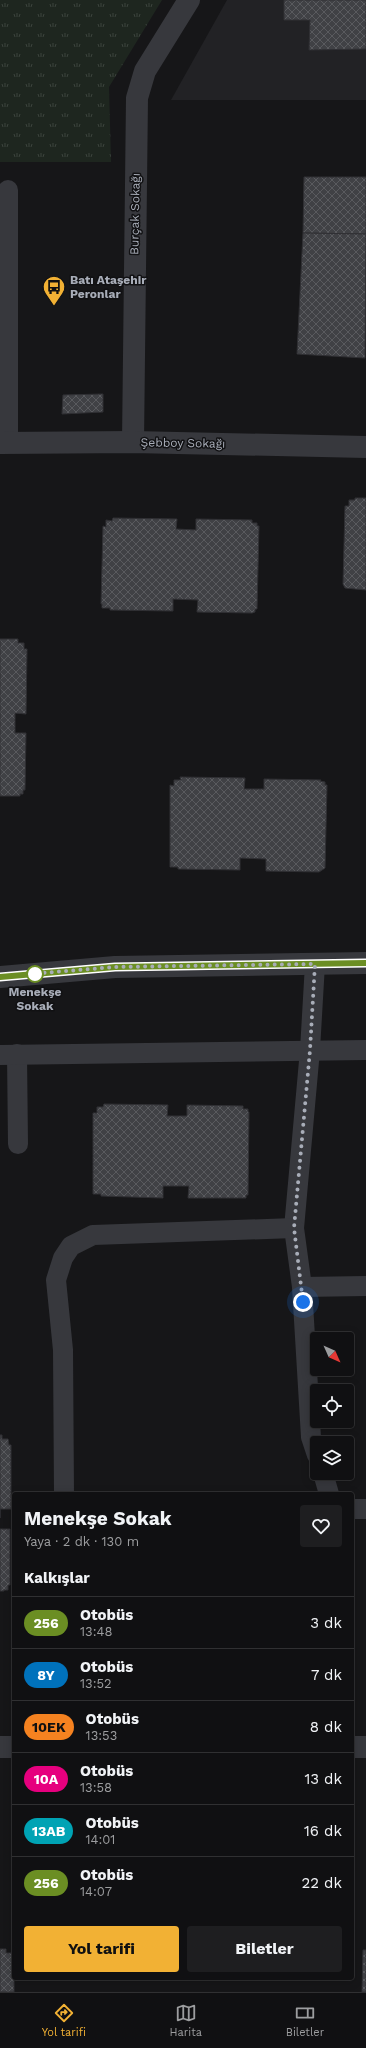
<!DOCTYPE html>
<html lang="tr">
<head>
<meta charset="utf-8">
<style>
	body { margin:0; font-family:"Work Sans",sans-serif; background:#1e1e20; color:#f1f3f6; height:100vh; display:flex; flex-direction:column; font-size:15px; white-space:nowrap }
	* { box-sizing:border-box; margin:0 }
	p { font-size:13px; color:#9c9d9f }
	.icon { flex:none; width:22px; height:22px; fill:none; stroke:currentColor; stroke-width:2; stroke-linecap:round; stroke-linejoin:round }
	.map { position:relative; flex:1; overflow:hidden }
	.sheet { position:absolute; left:12px; top:1492px; width:342px; height:488px; display:flex; flex-direction:column; background:#101012; border-radius:4px; box-shadow:0 2px 10px #0003,0 0 0 1px #303032 }
	.sheet>* { flex:none }
	.badge { padding:0 8px; border-radius:13px; font-size:14px; line-height:26px }
	.needle { width:26px; rotate:135deg }
	.buttons { position:absolute; left:310px; top:1332px; display:grid; gap:8px }
	.buttons a { display:grid; place-items:center; width:44px; height:44px; border-radius:4px; background:#101012; box-shadow:0 2px 10px #0003,0 0 0 1px #303032; font-size:20px }
	.you { position:absolute; width:20px; height:20px; margin:-10px; border:3px solid #fff; border-radius:50%; background:#1a73e8; box-shadow:0 0 0 6px #1a73e833 }
	.map>.badge { position:absolute; translate:-50% -50%; box-shadow:0 0 0 2px #fff }
	h2 { padding:0 12px; font-size:15px; line-height:36px }
	.round { display:grid; place-items:center; flex:none; width:42px; height:42px; border-radius:4px; background:#1e1e20 }
	.summary { display:flex; align-items:center; justify-content:space-between; height:68px; padding:0 12px }
	h1 { font-size:19px; font-weight:700; line-height:30px }
	.action { display:flex; gap:8px; margin-top:auto; padding:8px 12px }
	.action a { flex:1; height:46px; border-radius:4px; background:#f2b134; color:#111; font-size:16px; font-weight:700; line-height:46px; text-align:center }
	.action a+a { background:#1e1e20; color:#f1f3f6 }
	ul { padding:0; list-style:none }
	li { display:flex; align-items:center; gap:12px; height:52px; padding:0 12px; border-top:1px solid #303032 }
	li div { flex:1 }
	li b { display:block; font-size:15px }
	li em { font-style:normal }
	li .badge { min-width:44px; font-weight:700; text-align:center }
	.dock { display:flex; justify-content:space-around; align-items:center; height:56px; border-top:1px solid #303032; background:#101012; font-size:11px; color:#9c9d9f }
	.dock a { display:grid; justify-items:center; gap:2px }
	.dock .current { color:#f2b134 }
	.map>svg:first-child { display:block }
	.built { fill:#222225 }
	.park { fill:url(#park-tufts) }
	.building { fill:url(#building-cross-hatch); stroke:#303034 }
	.lines { fill:none; stroke-linecap:round; stroke-linejoin:round }
	.service { stroke:#37383d; stroke-width:20 }
	.minor { stroke:#37383d; stroke-width:22 }
	.tertiary { stroke:#37383d; stroke-width:22 }
	.line-casing { stroke:#fff; stroke-width:9 }
	.line { stroke:#6b8e23; stroke-width:6 }
	.walk { stroke:#a8adb8; stroke-width:4; stroke-dasharray:0 7.2 }
	.stop-dot { fill:#fff; stroke:#6b8e23; stroke-width:2 }
	.labels { text-anchor:middle; stroke-width:3; stroke-linejoin:round; paint-order:stroke }
	.street-label { font-size:12px; fill:#a8adb8; stroke:#111113 }
	.poi-label { font-size:12px; font-weight:bold; fill:#a8adb8; stroke:#111113; text-anchor:start }
	.stop-label { font-size:12px; font-weight:bold; fill:#a8adb8; stroke:#111113 }
</style>
</head>
<body>
<div class="map">
<svg width="366" height="1992" viewBox="0 0 366 1992">
	<defs>
		<pattern id="park-tufts" width="24" height="20" patternUnits="userSpaceOnUse"><rect width="24" height="20" fill="#1e261f"/><path d="M3 7l-1-3M5 7V3M7 7l1-3M15 17l-1-3M17 17v-4M19 17l1-3" fill="none" stroke="#3c433d"/></pattern>
		<pattern id="building-cross-hatch" width="8" height="8" patternUnits="userSpaceOnUse"><rect width="8" height="8" fill="#404145"/><path d="M0 0l8 8M0 8l8-8" fill="none" stroke="#595a5e"/></pattern>
	</defs>
	<rect width="100%" height="100%" fill="#161618"/>
	<path class="built" d="M227,0H366V100H171Z"/>
	<path class="park" d="M0,0H162L109,87L111,162H0Z"/>
	<g class="building">
		<path d="M284,0H366V49L309,50L310,20H284Z"/>
		<path d="M304,177H366V234L303,233Z"/>
		<path d="M303,233L366,234L365,358L297,354Z"/>
		<path d="M103,394V412L62,414L63,395Z"/>
		<path d="M355,498H366V590L345,588L343,584L345,506H349V500H355Z"/>
		<path d="M113,518L177,519L176,529L196,530V519L252,520V523H257V526H259L257,609H255V612L252,613L197,612L198,600L173,599V611L110,610V608H102V604H101L103,526L106,527V520L112,521Z"/>
		<path d="M0,639H18V643H24V649H27L26,714L15,713V733H26L25,790H23V794H20V796H0Z"/>
		<path d="M180,777L245,778L244,789H264V779L321,780L320,781L325,782V785H327L325,868L319,872L266,871V859L240,858V870L178,869V867H170V785L174,786V780H181Z"/>
		<path d="M104,1104L168,1105L167,1116H187V1105L243,1106V1109H248V1112H249L248,1195H246V1198H188L189,1186H163V1198L101,1196V1194H93V1113H97V1107H103Z"/>
		<path d="M0,1435H2V1439H8L9,1445H11V1509H0V1518Z"/>
		<path d="M0,1529H10V1585H8V1590H4V1591H0Z"/>
		<path d="M0,1949H6V1953H12V1959H14V1992H0Z"/>
		<path d="M363,1950H366V1992H362Z"/>
	</g>
	<g class="lines">
		<g class="service">
			<path d="M8,443V190"/>
			<path d="M315,964L310,1050L294,1228L302,1287L311,1437L317,1455"/>
			<path d="M17,1054L18,1144"/>
			<path d="M0,1055L366,1050"/>
			<path d="M302,1287L366,1286"/>
			<path d="M323,1473L329,1494"/>
			<path d="M64,1494L63,1350L56,1280L63,1258L71,1246L93,1235L294,1228"/>
			<path d="M352,1509H366"/>
		</g>
		<g class="minor">
			<path d="M133,442L137,98L145,71L189,0"/>
			<path d="M0,443L133,442L366,447"/>
			<path d="M0,1747H14"/>
			<path d="M352,1747H366"/>
		</g>
		<path class="tertiary" d="M0,977L115,967L366,963"/>
	</g>
	<g class="lines">
		<g class="line-casing">
			<path id="line" d="M0,977L115,967L366,963"/>
		</g>
		<use href="#line" class="line"/>
		<path class="walk" d="M35,974H29L115,967L315,964L310,1050L294,1228L303,1302"/>
	</g>
	<defs>
		<g id="bus-pin" transform="scale(1.15)"><path d="M0 17L-7.5 6A9.5 9.5 0 1 1 7.5 6Z" fill="#f2b134" stroke="#111113"/><path d="M-5-6H5V4H4V6H2V4H-2V6H-4V4H-5ZM-3.5-4V0h7V-4ZM-3.5 1.2v1.5H-2V1.2ZM2 1.2v1.5H3.5V1.2Z" fill="#111"/></g>
	</defs>
	<g fill-rule="evenodd">
		<use href="#bus-pin" x="54" y="287"/>
	</g>
	<circle class="stop-dot" cx="35" cy="974" r="8"/>
	<g class="labels">
		<g class="street-label">
			<text transform="translate(135 214) rotate(-89)" y="4">Burçak Sokağı</text>
			<text transform="translate(183 443) rotate(1)" y="4">Şebboy Sokağı</text>
		</g>
		<g class="poi-label">
			<text x="70" y="284">Batı Ataşehir<tspan x="70" dy="14">Peronlar</tspan></text>
		</g>
		<g class="stop-label">
			<text x="35" y="996">Menekşe<tspan x="35" dy="14">Sokak</tspan></text>
		</g>
	</g>
</svg>
<div class="buttons">
<a><svg class="needle" viewBox="-14 -14 28 28"><path d="M0-13l5 13h-10z" fill="#e53935"/><path d="M0 13l5-13h-10z" fill="#9c9d9f"/></svg></a>
<a><svg class="icon" aria-label="locate" viewBox="0 0 24 24"><circle cx="12" cy="12" r="6"/><path d="M12 2v4M12 18v4M2 12h4M18 12h4"/></svg></a>
<a><svg class="icon" aria-label="layers" viewBox="0 0 24 24"><path d="M12 4l9 5-9 5-9-5zM3 14l9 5 9-5"/></svg></a>
</div>
<div class="you" style="left:303px;top:1302px"></div>
<section class="sheet">
<div class="summary"><div><h1>Menekşe Sokak</h1><p>Yaya · 2 dk · 130 m</p></div><a class="round"><svg class="icon" aria-label="heart" viewBox="0 0 24 24"><path d="M12 20l-8-8c-3-5 5-10 8-4 3-6 11-1 8 4z"/></svg></a></div>
<h2>Kalkışlar</h2>
<ul>
<li><span class="badge" style="background:#6b8e23;color:#fff">256</span><div><b>Otobüs</b><p>13:48</p></div><em>3 dk</em></li>
<li><span class="badge" style="background:#0072bc;color:#fff">8Y</span><div><b>Otobüs</b><p>13:52</p></div><em>7 dk</em></li>
<li><span class="badge" style="background:#f58220;color:#111">10EK</span><div><b>Otobüs</b><p>13:53</p></div><em>8 dk</em></li>
<li><span class="badge" style="background:#e6007e;color:#fff">10A</span><div><b>Otobüs</b><p>13:58</p></div><em>13 dk</em></li>
<li><span class="badge" style="background:#00a3b4;color:#fff">13AB</span><div><b>Otobüs</b><p>14:01</p></div><em>16 dk</em></li>
<li><span class="badge" style="background:#6b8e23;color:#fff">256</span><div><b>Otobüs</b><p>14:07</p></div><em>22 dk</em></li>
</ul>
<div class="action"><a>Yol tarifi</a><a>Biletler</a></div>
</section>
</div>
<nav class="dock">
<a class="current"><svg class="icon" aria-label="directions" viewBox="0 0 24 24"><path d="M12 3l9 9-9 9-9-9zM9 14v-3h6M13 9l2 2-2 2"/></svg>Yol tarifi</a>
<a><svg class="icon" aria-label="map" viewBox="0 0 24 24"><path d="M3 6l6-2 6 2 6-2v14l-6 2-6-2-6 2zM9 4v14M15 6v14"/></svg>Harita</a>
<a><svg class="icon" aria-label="tickets" viewBox="0 0 24 24"><path d="M3 7h18v10H3zM15 7v10"/></svg>Biletler</a>
</nav>
</body>
</html>
